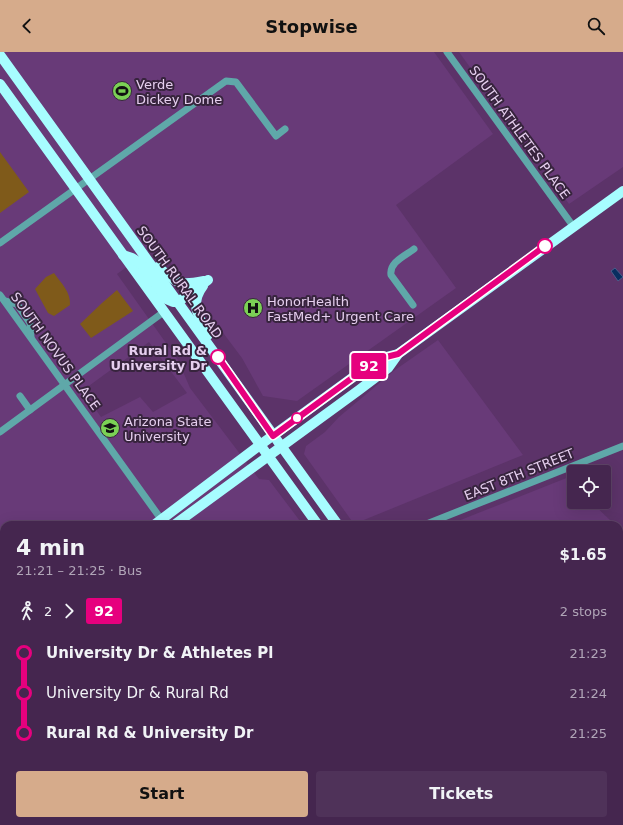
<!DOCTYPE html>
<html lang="en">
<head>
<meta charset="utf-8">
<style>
	body { margin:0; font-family:"DejaVu Sans",sans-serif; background:#4f3259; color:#f1f3f6; height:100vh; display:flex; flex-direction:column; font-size:15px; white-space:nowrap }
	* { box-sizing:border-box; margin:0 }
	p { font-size:13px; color:#b0a5b7 }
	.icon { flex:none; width:22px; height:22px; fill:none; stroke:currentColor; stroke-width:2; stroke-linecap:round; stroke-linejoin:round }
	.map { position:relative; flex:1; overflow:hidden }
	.panel { position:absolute; left:0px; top:469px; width:623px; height:304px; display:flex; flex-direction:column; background:#45264f; border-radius:12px 12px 0 0; box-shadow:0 4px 16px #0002,0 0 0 1px #5d4366 }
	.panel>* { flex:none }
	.badge { padding:0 8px; border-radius:3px; font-size:14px; line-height:26px }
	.fabs { position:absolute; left:567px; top:413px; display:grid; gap:8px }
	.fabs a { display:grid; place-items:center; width:44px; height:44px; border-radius:4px; background:#45264f; box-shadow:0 4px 16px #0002,0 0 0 1px #5d4366; font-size:20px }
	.map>.badge { position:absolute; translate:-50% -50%; box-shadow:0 0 0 2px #fff }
	.legs { display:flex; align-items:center; gap:6px; height:44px; padding:0 16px; font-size:13px }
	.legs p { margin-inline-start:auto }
	.head { display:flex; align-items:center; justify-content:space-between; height:68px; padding:0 16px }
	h1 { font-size:22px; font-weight:700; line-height:30px }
	.primary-button { display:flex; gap:8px; margin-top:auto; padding:8px 16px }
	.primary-button a { flex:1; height:46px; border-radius:4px; background:#d6ab8b; color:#111; font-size:16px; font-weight:700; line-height:46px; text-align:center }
	.primary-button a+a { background:#4f3259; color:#f1f3f6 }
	ul { padding:0 16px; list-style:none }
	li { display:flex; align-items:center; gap:14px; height:40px; font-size:15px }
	li i { display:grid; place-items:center; width:6px; height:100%; margin:0 5px; background:currentColor }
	li i::after { content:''; width:10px; height:10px; margin:-5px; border:3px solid; border-radius:50%; background:#45264f }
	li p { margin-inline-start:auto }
	li:first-child i { background:linear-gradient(#0000 50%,currentColor 0) }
	li:last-child i { background:linear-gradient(currentColor 50%,#0000 0) }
	header { display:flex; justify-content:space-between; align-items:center; height:52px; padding:0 16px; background:#d6ab8b; color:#111; font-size:18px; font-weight:700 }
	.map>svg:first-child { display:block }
	.built { fill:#683a78; fill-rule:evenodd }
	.green { fill:#7f5a1a }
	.water { fill:#082e60; stroke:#4b5e8b }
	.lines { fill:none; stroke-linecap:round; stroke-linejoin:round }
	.minor { stroke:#5fa8a9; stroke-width:7 }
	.major { stroke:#a7fdff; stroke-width:10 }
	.tram { stroke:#c9aed3; stroke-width:1 }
	.line-1-casing { stroke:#fff; stroke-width:9 }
	.line-1 { stroke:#e6007e; stroke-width:6 }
	.stop-1-dot { fill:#fff; stroke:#e6007e; stroke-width:2 }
	.labels { text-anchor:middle; stroke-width:4; stroke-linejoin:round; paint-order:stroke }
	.poi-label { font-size:13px; fill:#e6cfef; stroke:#37243d; text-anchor:start }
	.street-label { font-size:13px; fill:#e6cfef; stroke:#37243d }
	.stop-label { font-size:13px; font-weight:bold; fill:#e6cfef; stroke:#37243d; text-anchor:end }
</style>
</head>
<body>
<header><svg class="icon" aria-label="back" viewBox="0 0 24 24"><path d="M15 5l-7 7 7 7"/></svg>Stopwise<svg class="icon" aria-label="search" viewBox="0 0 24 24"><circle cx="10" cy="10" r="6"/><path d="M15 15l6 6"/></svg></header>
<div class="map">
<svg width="623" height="773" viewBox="0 0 623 773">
	<rect width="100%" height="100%" fill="#5c3369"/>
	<g class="built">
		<path d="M0,0H434L493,82L396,153L456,236L297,349L263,344L242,306L157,193L117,222L178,308L190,336L259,427L269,428L303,473H4V769H619V641H623V773H0ZM149,290L187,341L153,360L140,345L101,365L84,341L88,338L86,336Z"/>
		<path d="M459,0H623V115L569,152Z"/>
		<path d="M438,288L523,403L354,472L304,402L306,394L325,380L339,365L395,318Z"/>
		<path d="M574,423V450H591L610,468L613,473H448Z"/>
	</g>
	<g class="green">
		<path d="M0,100L29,140L0,161Z"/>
		<path d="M54,221C61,231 71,240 70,253L54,264L48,261L35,237L46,225Z"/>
		<path d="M117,238L133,259L91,286L80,272L102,251Z"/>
		<rect x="342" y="769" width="74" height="4"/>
		<path d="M467,769H511L514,773H464Z"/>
	</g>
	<path class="water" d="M615,216L623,225L618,229L611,219Z"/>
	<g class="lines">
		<g class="minor">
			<path d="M447,0L573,174"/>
			<path d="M0,191L226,29L236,30L276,84L285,77"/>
			<path d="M0,243L161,467"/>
			<path d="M5,249L17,252L30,271L31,285"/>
			<path d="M413,253L391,223C389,210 405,204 414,197"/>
			<path d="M20,344L30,358"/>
			<path d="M0,380L165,259"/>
			<path d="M424,473L623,394"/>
			<path d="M0,529L4,531"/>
			<path d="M619,537L623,514"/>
			<path d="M619,616L623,617"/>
			<path d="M619,630L623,631"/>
			<path d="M194,769L197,773"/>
		</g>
		<g class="major">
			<path d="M0,3C113,159 225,317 338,473"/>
			<path d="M0,32L318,473"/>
			<path d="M123,203L132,206L140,211L166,247L173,250H178L208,228"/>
			<path d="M158,215C179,232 178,234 204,229"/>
			<path d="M203,234C189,252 199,265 208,283"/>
			<path d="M154,473L260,393L378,307L398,302"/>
			<path d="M174,473L359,338L388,316L398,302L623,139"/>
			<path d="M0,592L4,589"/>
			<path d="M547,769L550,773"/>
		</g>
		<g class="tram">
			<path d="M0,508L4,509"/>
			<path d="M619,625L623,626"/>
		</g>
	</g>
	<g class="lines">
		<g class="line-1-casing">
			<path id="line-1" d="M218,305L273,384L378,307L398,302L545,194"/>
		</g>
		<use href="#line-1" class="line-1"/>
	</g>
	<defs>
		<g id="stadium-disc" transform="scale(1)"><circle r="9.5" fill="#7bd155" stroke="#37243d"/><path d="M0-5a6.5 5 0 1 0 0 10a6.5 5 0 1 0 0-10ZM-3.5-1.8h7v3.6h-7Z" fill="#111"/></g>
		<g id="hospital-disc" transform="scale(1)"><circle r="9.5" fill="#7bd155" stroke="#37243d"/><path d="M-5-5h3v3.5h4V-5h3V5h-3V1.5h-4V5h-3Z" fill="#111"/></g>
		<g id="university-disc" transform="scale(1)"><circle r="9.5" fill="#7bd155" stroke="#37243d"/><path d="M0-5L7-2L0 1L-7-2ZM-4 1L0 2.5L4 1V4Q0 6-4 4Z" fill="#111"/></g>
	</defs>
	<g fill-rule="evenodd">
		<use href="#stadium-disc" x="122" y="39"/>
		<use href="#hospital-disc" x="253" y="256"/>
		<use href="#university-disc" x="110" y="376"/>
	</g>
	<g class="stop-1-dot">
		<circle cx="545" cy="194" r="7"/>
		<circle cx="218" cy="305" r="7"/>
		<circle cx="297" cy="366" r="5"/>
	</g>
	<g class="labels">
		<g class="poi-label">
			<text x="136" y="37">Verde<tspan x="136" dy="15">Dickey Dome</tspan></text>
			<text x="267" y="254">HonorHealth<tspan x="267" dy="15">FastMed+ Urgent Care</tspan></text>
			<text x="124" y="374">Arizona State<tspan x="124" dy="15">University</tspan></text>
		</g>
		<g class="street-label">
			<text transform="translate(520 80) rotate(54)" y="5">SOUTH ATHLETES PLACE</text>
			<text transform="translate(180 230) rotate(54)" y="5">SOUTH RURAL ROAD</text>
			<text transform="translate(56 299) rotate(54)" y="5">SOUTH NOVUS PLACE</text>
			<text transform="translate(519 422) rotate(-22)" y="5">EAST 8TH STREET</text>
		</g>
		<g class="stop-label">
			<text x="207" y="303">Rural Rd &amp;<tspan x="207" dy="15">University Dr</tspan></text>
		</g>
	</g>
</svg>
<div class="fabs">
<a><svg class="icon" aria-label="locate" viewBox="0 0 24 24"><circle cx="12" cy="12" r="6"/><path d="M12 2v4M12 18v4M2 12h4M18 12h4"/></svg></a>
</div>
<b class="badge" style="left:369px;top:314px;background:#e6007e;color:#fff">92</b>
<section class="panel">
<div class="head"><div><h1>4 min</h1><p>21:21 – 21:25 · Bus</p></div><b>$1.65</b></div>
<div class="legs"><svg class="icon" aria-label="walk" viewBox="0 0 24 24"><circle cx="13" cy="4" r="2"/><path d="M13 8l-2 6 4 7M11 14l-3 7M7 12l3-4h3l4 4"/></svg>2<svg class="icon" aria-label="forward" viewBox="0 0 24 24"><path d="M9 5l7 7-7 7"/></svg><b class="badge" style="background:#e6007e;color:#fff">92</b><p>2 stops</p></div>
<ul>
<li><i style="color:#e6007e"></i><b>University Dr &amp; Athletes Pl</b><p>21:23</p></li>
<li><i style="color:#e6007e"></i><span>University Dr &amp; Rural Rd</span><p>21:24</p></li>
<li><i style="color:#e6007e"></i><b>Rural Rd &amp; University Dr</b><p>21:25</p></li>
</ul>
<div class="primary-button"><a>Start</a><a>Tickets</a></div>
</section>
</div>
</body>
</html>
